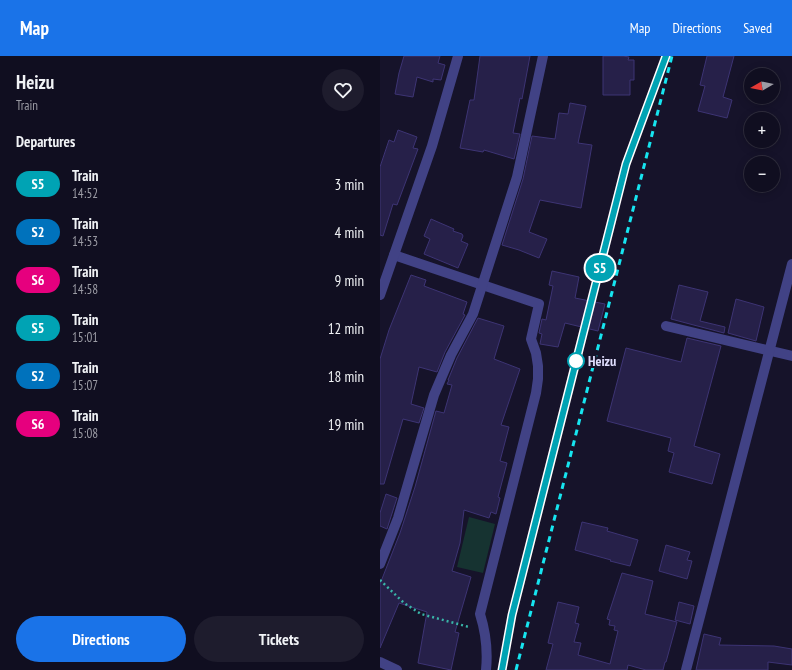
<!DOCTYPE html>
<html lang="en">
<head>
<meta charset="utf-8">
<style>
	body { margin:0; font-family:"PT Sans Narrow",sans-serif; background:#1e1c2d; color:#f1f3f6; height:100vh; display:flex; flex-direction:column; font-size:15px; white-space:nowrap }
	* { box-sizing:border-box; margin:0 }
	p { font-size:13px; color:#9c9ca5 }
	.icon { flex:none; width:22px; height:22px; fill:none; stroke:currentColor; stroke-width:2; stroke-linecap:round; stroke-linejoin:round }
	.map { position:relative; flex:1; overflow:hidden }
	.drawer { display:flex; flex-direction:column; background:#100e20; width:380px }
	.drawer>* { flex:none }
	.badge { padding:0 8px; border-radius:13px; font-size:14px; line-height:26px }
	.needle { width:26px; rotate:261deg }
	.buttons { position:absolute; left:364px; top:12px; display:grid; gap:8px }
	.buttons a { display:grid; place-items:center; width:36px; height:36px; border-radius:50%; background:#100e20; box-shadow:0 2px 10px #0003,0 0 0 1px #302e3e; font-size:20px }
	.map>.badge { position:absolute; translate:-50% -50%; box-shadow:0 0 0 2px #fff }
	h2 { padding:0 16px; font-size:15px; line-height:36px }
	.round { display:grid; place-items:center; flex:none; width:42px; height:42px; border-radius:21px; background:#1e1c2d }
	.overview { display:flex; align-items:center; justify-content:space-between; height:68px; padding:0 16px }
	h1 { font-size:19px; font-weight:700; line-height:30px }
	.cta { display:flex; gap:8px; margin-top:auto; padding:8px 16px }
	.cta a { flex:1; height:46px; border-radius:24px; background:#1a73e8; color:#fff; font-size:16px; font-weight:700; line-height:46px; text-align:center }
	.cta a+a { background:#1e1c2d; color:#f1f3f6 }
	ul { padding:0; list-style:none }
	li { display:flex; align-items:center; gap:12px; height:48px; padding:0 16px }
	li div { flex:1 }
	li b { display:block; font-size:15px }
	li em { font-style:normal }
	li .badge { min-width:44px; font-weight:700; text-align:center }
	header { display:flex; align-items:center; gap:24px; box-sizing:border-box; height:56px; padding:0 20px; background:#1a73e8; color:#fff }
	header strong { font-size:19px }
	nav { display:flex; gap:22px; margin-inline-start:auto; font-size:14px }
	main { display:flex; flex:1; min-height:0 }
	.map>svg:first-child { display:block }
	.green { fill:#163331 }
	.building { fill:#262049; stroke:#3d3474 }
	.lines { fill:none; stroke-linecap:round; stroke-linejoin:round }
	.path { stroke:#39b5a8; stroke-width:2.5; stroke-dasharray:2 3; stroke-linecap:butt }
	.minor { stroke:#414285; stroke-width:10 }
	.rail { stroke:#16e5f0; stroke-width:3; stroke-dasharray:6 5; stroke-linecap:butt }
	.line-casing { stroke:#fff; stroke-width:9 }
	.line { stroke:#00a3b4; stroke-width:6 }
	.stop-dot { fill:#fff; stroke:#00a3b4; stroke-width:2 }
	.labels { text-anchor:middle; stroke-width:4; stroke-linejoin:round; paint-order:stroke }
	.stop-label { font-size:14px; font-weight:bold; fill:#e0defd; stroke:#16132a; text-anchor:start }
</style>
</head>
<body>
<header>
<strong>Map</strong>
<nav><a>Map</a><a>Directions</a><a>Saved</a></nav>
</header>
<main>
<section class="drawer">
<div class="overview"><div><h1>Heizu</h1><p>Train</p></div><a class="round"><svg class="icon" aria-label="heart" viewBox="0 0 24 24"><path d="M12 20l-8-8c-3-5 5-10 8-4 3-6 11-1 8 4z"/></svg></a></div>
<h2>Departures</h2>
<ul>
<li><span class="badge" style="background:#00a3b4;color:#fff">S5</span><div><b>Train</b><p>14:52</p></div><em>3 min</em></li>
<li><span class="badge" style="background:#0072bc;color:#fff">S2</span><div><b>Train</b><p>14:53</p></div><em>4 min</em></li>
<li><span class="badge" style="background:#e6007e;color:#fff">S6</span><div><b>Train</b><p>14:58</p></div><em>9 min</em></li>
<li><span class="badge" style="background:#00a3b4;color:#fff">S5</span><div><b>Train</b><p>15:01</p></div><em>12 min</em></li>
<li><span class="badge" style="background:#0072bc;color:#fff">S2</span><div><b>Train</b><p>15:07</p></div><em>18 min</em></li>
<li><span class="badge" style="background:#e6007e;color:#fff">S6</span><div><b>Train</b><p>15:08</p></div><em>19 min</em></li>
</ul>
<div class="cta"><a>Directions</a><a>Tickets</a></div>
</section>
<div class="map">
<svg width="412" height="614" viewBox="0 0 412 614">
	<rect width="100%" height="100%" fill="#16132a"/>
	<path class="green" d="M89,461L115,468L103,517L77,511Z"/>
	<g class="building">
		<path d="M24,0H60L58,7L65,9L61,24L53,23V26L37,21L33,41L15,38L19,17Z"/>
		<path d="M100,0H150L142,43L140,42L133,77L140,78L134,103L104,94L103,96L80,92L90,44H94Z"/>
		<path d="M223,0H243L249,1L248,4H254V24H250V39H223Z"/>
		<path d="M327,0H354L343,41L352,44L347,62L318,55L325,30L320,29Z"/>
		<path d="M190,47L206,50L198,87L212,89L201,152L160,144L149,176L167,183L159,202L139,194L122,189L143,123L152,80L175,83L179,57L188,58Z"/>
		<path d="M18,74L37,81L33,92L38,93L17,149L13,148L3,180L0,179V111L9,84L14,86Z"/>
		<path d="M51,163L74,173L73,175L82,178L83,180L81,185L88,188L78,212L44,198L50,183L44,180Z"/>
		<path d="M172,215L199,221L195,242L225,248L218,275L185,267L178,291L160,288L162,278L159,277L162,263L166,264L173,230L169,229Z"/>
		<path d="M31,219L46,224L44,230L87,246L83,258L85,259L65,296L57,316L39,311L31,348L44,352L39,367L23,363L4,428H0V303L9,274Z"/>
		<path d="M299,229L328,236L320,265L345,271L344,277L291,263Z"/>
		<path d="M356,243L384,251L376,285L348,277Z"/>
		<path d="M98,262L124,270L114,303L140,313L121,369L129,371L120,405L127,407L118,441L120,442L116,458L111,456L109,462L84,454L80,487L72,515L91,521L75,576L79,577L71,614L38,607L47,556L19,547L0,592V528L20,477L35,431L56,355L64,357L72,329L67,328L69,324H68L77,302Z"/>
		<path d="M307,282L341,290L314,390L340,398L332,428L289,416L294,397L288,395L291,382L227,365L246,292L301,306Z"/>
		<path d="M6,438L17,442L7,473L0,470V457Z"/>
		<path d="M202,466L228,472L227,475L258,484L250,510L230,505L231,504L195,494Z"/>
		<path d="M286,489L310,496L307,504L312,505L307,523L279,515Z"/>
		<path d="M242,517L273,525L265,558L297,566L286,606H285L283,614H266L248,609L247,614H166L173,588L168,587L178,546L199,551L195,567L199,568L194,586L201,587L198,599L230,608L238,575L234,574L235,570L229,569L230,564L227,563Z"/>
		<path d="M299,546L314,550L310,568L295,564Z"/>
		<path d="M324,578L341,582L339,589L394,590L412,593V609L388,606V614H316Z"/>
	</g>
	<g class="lines">
		<path class="path" d="M0,524L24,547L41,558L89,571"/>
		<g class="minor">
			<path d="M14,199L159,248L151,283L156,297L158,310V323L156,337L100,558C106,577 108,594 106,614"/>
			<path d="M0,239L52,90L78,0"/>
			<path d="M286,270L412,300"/>
			<path d="M0,508L18,462L54,339L71,299L93,258L137,121L163,0"/>
			<path d="M0,606L17,614"/>
			<path d="M306,614L412,208"/>
		</g>
		<g class="rail">
			<path d="M122,614L132,559L246,108L286,0"/>
			<path d="M136,614L292,0"/>
		</g>
	</g>
	<g class="lines">
		<g class="line-casing">
			<path id="line" d="M122,614L132,559L246,108L286,0"/>
		</g>
		<use href="#line" class="line"/>
	</g>
	<circle class="stop-dot" cx="196" cy="305" r="8"/>
	<g class="labels">
		<g class="stop-label">
			<text x="208" y="310">Heizu</text>
		</g>
	</g>
</svg>
<div class="buttons">
<a><svg class="needle" viewBox="-14 -14 28 28"><path d="M0-13l5 13h-10z" fill="#e53935"/><path d="M0 13l5-13h-10z" fill="#9c9ca5"/></svg></a>
<a>+</a>
<a>−</a>
</div>
<b class="badge" style="left:220px;top:212px;background:#00a3b4;color:#fff">S5</b>
</div>
</main>
</body>
</html>
